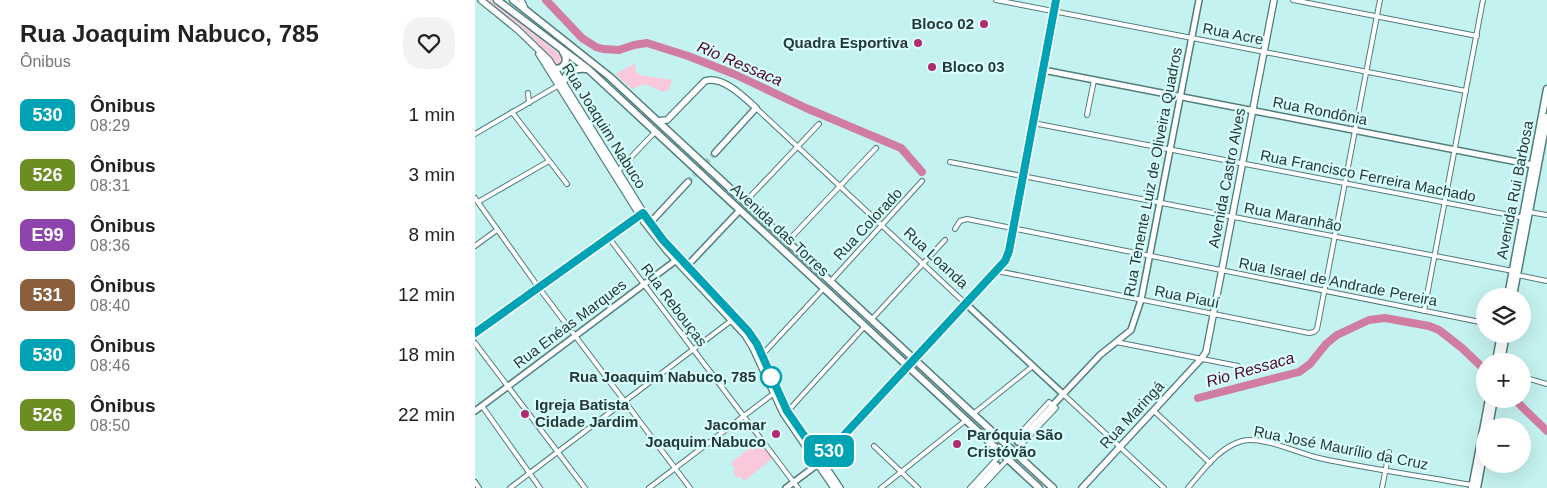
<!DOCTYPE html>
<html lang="pt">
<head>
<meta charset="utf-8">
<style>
	body { margin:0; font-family:Helvetica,sans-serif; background:#f2f2f2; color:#222; height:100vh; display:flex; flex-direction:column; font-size:19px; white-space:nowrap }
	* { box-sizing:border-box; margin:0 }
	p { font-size:16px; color:#767676 }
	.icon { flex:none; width:28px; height:28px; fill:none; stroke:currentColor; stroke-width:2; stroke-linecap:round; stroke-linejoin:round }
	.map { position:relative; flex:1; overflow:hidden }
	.side { display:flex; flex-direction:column; background:#fff; width:475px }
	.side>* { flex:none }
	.badge { padding:0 10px; border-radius:8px; font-size:18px; line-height:32px }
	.fabs { position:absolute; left:1001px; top:288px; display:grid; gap:10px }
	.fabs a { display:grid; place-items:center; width:55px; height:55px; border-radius:50%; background:#fff; box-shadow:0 5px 20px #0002; font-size:25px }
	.map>.badge { position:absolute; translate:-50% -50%; box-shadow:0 0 0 2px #fff }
	.round { display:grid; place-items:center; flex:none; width:52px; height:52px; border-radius:20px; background:#f2f2f2 }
	.overview { display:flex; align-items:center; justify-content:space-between; height:85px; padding:0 20px }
	h1 { font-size:24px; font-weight:600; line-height:38px }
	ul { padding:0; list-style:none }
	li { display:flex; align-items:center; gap:15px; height:60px; padding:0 20px }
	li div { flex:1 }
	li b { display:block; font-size:19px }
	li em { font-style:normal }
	li .badge { min-width:55px; font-weight:700; text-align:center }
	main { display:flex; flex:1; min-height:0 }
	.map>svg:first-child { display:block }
	.green { fill:#f9c8db }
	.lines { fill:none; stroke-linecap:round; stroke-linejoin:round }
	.river { stroke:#d17da1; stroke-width:8 }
	.tertiary-tunnel { stroke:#a4cdcb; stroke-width:5; stroke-dasharray:5 2.5; stroke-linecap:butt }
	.secondary-tunnel { stroke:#a4cdcb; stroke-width:5.5; stroke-dasharray:5.5 3; stroke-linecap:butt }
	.minor-casing { stroke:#517c7b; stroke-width:6 }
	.tertiary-casing { stroke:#517c7b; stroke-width:8 }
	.secondary-casing { stroke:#517c7b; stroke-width:8 }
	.primary-casing { stroke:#517c7b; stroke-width:9 }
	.trunk-casing { stroke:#517c7b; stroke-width:9 }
	.minor { stroke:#fff; stroke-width:4 }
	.tertiary { stroke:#fff; stroke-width:5 }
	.secondary { stroke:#fff; stroke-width:5.5 }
	.primary { stroke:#fff; stroke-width:6 }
	.trunk { stroke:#fff; stroke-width:6 }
	.line-casing { stroke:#fff; stroke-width:11 }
	.line { stroke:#00a3b4; stroke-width:8 }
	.poi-dot { fill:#b02a71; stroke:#d8fefc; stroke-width:2 }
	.stop-dot { fill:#fff; stroke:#00a3b4; stroke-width:2.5 }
	.labels { text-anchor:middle; stroke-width:4.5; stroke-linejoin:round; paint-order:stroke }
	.poi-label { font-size:15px; font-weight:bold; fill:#263938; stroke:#d8fefc; text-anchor:end }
	.street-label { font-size:15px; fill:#263938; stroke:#d8fefc }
	.stop-label { font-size:15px; font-weight:bold; fill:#263938; stroke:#d8fefc; text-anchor:end }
	.water-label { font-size:16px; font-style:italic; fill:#530531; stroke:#d8fefc }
</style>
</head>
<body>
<main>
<section class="side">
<div class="overview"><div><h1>Rua Joaquim Nabuco, 785</h1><p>Ônibus</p></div><a class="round"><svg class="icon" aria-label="heart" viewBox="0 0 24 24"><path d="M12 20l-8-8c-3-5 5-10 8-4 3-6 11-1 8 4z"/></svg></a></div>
<ul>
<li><span class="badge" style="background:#00a3b4;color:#fff">530</span><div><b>Ônibus</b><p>08:29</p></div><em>1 min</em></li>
<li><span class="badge" style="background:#6b8e23;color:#fff">526</span><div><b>Ônibus</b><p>08:31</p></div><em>3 min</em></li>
<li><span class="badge" style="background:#8e44ad;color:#fff">E99</span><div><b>Ônibus</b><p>08:36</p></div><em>8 min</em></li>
<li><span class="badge" style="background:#8b5e3c;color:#fff">531</span><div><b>Ônibus</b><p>08:40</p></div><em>12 min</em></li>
<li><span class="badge" style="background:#00a3b4;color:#fff">530</span><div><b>Ônibus</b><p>08:46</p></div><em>18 min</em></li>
<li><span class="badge" style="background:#6b8e23;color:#fff">526</span><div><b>Ônibus</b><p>08:50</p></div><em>22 min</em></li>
</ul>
</section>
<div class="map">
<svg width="1072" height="488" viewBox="0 0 1072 488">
	<rect width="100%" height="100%" fill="#c4f2f0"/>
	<g class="green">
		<path d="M12,0H17L86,55L88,59L87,62L83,65L79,64L54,34Z"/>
		<path d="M161,63L160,71L165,75L197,80L194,90L188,92L170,84L157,89L140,74Z"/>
		<path d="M285,440L298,458L269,481L265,476L262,478L258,472L260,469L256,463Z"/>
	</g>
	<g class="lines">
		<g class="river">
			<path d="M71,0L107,38L121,47L128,49L144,50L159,45L172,43L213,56L259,74L331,108L426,148L447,172"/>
			<path d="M723,398L824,372L835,364L851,344L862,335L894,320L910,318L954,326L964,330L987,348L1010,370"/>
			<path d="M1039,399L1072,431"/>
		</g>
		<path class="tertiary-tunnel" d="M522,465L543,442"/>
		<path class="secondary-tunnel" d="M213,182L240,153"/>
		<g class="minor-casing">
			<g id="minor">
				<path d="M521,0L991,91"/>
				<path d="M818,0L1002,36"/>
				<path d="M53,93L54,103"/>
				<path d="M281,108L491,304"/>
				<path d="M37,112L92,184"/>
				<path d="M612,115L619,80"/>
				<path d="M558,123L1045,217H1048L1054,212L1072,215"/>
				<path d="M0,134L84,85"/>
				<path d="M475,162L1038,271L1042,275L1072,281"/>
				<path d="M142,172L180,132"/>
				<path d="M0,198L64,288L215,488"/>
				<path d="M3,202L74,161"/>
				<path d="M269,203L344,124"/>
				<path d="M480,229L485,221L492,219L1010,323"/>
				<path d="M134,238L323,488"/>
				<path d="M312,242L401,148"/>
				<path d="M0,246L22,230"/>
				<path d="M522,271L834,333L839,332L842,329L905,0"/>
				<path d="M355,282L447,181"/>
				<path d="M949,311L1008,0"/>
				<path d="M396,320L470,240"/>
				<path d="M641,342L763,366"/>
				<path d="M0,343L110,488"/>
				<path d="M287,355L349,288"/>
				<path d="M1048,377L1072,384"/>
				<path d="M588,394L689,488"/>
				<path d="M7,406L65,488"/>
				<path d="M313,411L390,326"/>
				<path d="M679,411L735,463"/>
				<path d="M498,414L558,366"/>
				<path d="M540,439L574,402L581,408L546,445"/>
				<path d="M399,446L443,488"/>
				<path d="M0,482L4,488"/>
				<path d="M35,488L257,320"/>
				<path d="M174,488L298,394"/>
				<path d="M406,488L491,420"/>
				<path d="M495,488L527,453"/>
				<path d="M506,488L533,459"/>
				<path d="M713,488C727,472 744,447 767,441C788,436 822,453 844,458C894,469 946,476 997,485"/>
				<path d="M907,488L914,452"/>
			</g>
		</g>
		<g class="tertiary-casing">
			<g id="tertiary">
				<path d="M568,70L1058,165"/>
				<path d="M212,266L265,210"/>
				<path d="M491,304L588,394"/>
				<path d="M0,333L164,216"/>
				<path d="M0,411L204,258"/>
				<path d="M543,442L625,355L656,330L666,300L724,0"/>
				<path d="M311,488L343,464"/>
				<path d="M501,488L522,465"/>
			</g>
		</g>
		<g class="secondary-casing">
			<g id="secondary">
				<path d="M6,0L43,30L74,60L175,223L195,247L273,331L282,344L313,411L365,488"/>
				<path d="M46,0L50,9"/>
				<path d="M64,54L169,222L192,251L270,335L278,348L308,413L359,488"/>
				<path d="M182,121L192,120L230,81C247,75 269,97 281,108L240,153"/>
				<path d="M175,223L213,182"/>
				<path d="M343,464L530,261L534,251L581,0"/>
				<path d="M607,488L726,359L731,352L799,0"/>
			</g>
		</g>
		<g class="primary-casing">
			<g id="primary">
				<path d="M1033,296L1072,89"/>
				<path d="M1038,296L1072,117"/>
				<path d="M1021,361L1026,334"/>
				<path d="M1026,361L1031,334"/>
				<path d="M1014,426L1019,399"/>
				<path d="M997,488L1014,399"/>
				<path d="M1002,488L1010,445"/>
			</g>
		</g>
		<g class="trunk-casing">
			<g id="trunk">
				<path d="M22,0L113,69L564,488"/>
				<path d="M38,0L135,77L578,488"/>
				<path d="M79,69C90,69 94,60 88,52"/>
				<path d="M88,83C91,71 100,68 112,69"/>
			</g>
		</g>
		<use href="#minor" class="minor"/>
		<use href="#tertiary" class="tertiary"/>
		<use href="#secondary" class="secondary"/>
		<use href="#primary" class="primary"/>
		<use href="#trunk" class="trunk"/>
	</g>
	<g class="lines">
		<g class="line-casing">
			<path id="line" d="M0,333L168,213L188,240L273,331L282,344L312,411L346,460L530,261L534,251L581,0"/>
		</g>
		<use href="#line" class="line"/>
	</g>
	<g class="poi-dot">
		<circle cx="509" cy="24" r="5"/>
		<circle cx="443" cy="43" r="5"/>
		<circle cx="457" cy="67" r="5"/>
		<circle cx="50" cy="414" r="5"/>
		<circle cx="301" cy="434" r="5"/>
		<circle cx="482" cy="444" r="5"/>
	</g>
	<circle class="stop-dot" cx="296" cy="377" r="10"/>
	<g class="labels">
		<g class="poi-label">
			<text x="499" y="29">Bloco 02</text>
			<text x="433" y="48">Quadra Esportiva</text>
			<text x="467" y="72" text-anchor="start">Bloco 03</text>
			<text x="60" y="410" text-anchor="start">Igreja Batista<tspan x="60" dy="17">Cidade Jardim</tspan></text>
			<text x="291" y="430">Jacomar<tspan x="291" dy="17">Joaquim Nabuco</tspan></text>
			<text x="492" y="440" text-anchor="start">Paróquia São<tspan x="492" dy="17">Cristóvão</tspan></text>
		</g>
		<g class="street-label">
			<text transform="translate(758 34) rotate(11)" y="5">Rua Acre</text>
			<text transform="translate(845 111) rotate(11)" y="5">Rua Rondônia</text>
			<text transform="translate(129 126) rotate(58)" y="5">Rua Joaquim Nabuco</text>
			<text transform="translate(678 172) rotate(-79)" y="5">Rua Tenente Luiz de Oliveira Quadros</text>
			<text transform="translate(893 176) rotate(11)" y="5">Rua Francisco Ferreira Machado</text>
			<text transform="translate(752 178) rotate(-79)" y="5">Avenida Castro Alves</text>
			<text transform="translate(1040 190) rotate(-79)" y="5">Avenida Rui Barbosa</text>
			<text transform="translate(818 217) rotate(11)" y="5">Rua Maranhão</text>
			<text transform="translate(393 224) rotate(-47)" y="5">Rua Colorado</text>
			<text transform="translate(305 230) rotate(43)" y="5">Avenida das Torres</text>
			<text transform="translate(461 258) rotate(43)" y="5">Rua Loanda</text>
			<text transform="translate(863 282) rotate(11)" y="5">Rua Israel de Andrade Pereira</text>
			<text transform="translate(712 297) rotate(11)" y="5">Rua Piauí</text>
			<text transform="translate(199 305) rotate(53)" y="5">Rua Rebouças</text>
			<text transform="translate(95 324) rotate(-37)" y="5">Rua Enéas Marques</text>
			<text transform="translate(657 415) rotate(-47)" y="5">Rua Maringá</text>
			<text transform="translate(866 448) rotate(11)" y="5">Rua José Maurílio da Cruz</text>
		</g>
		<g class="stop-label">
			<text x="281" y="382">Rua Joaquim Nabuco, 785</text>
		</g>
		<g class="water-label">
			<text transform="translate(265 63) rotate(23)" y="6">Rio Ressaca</text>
			<text transform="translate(775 369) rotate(-16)" y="6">Rio Ressaca</text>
		</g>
	</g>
</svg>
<div class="fabs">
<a><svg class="icon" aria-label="layers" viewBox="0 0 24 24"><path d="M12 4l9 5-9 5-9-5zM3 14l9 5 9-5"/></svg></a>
<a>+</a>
<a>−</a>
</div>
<b class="badge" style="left:354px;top:451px;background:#00a3b4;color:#fff">530</b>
</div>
</main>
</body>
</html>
